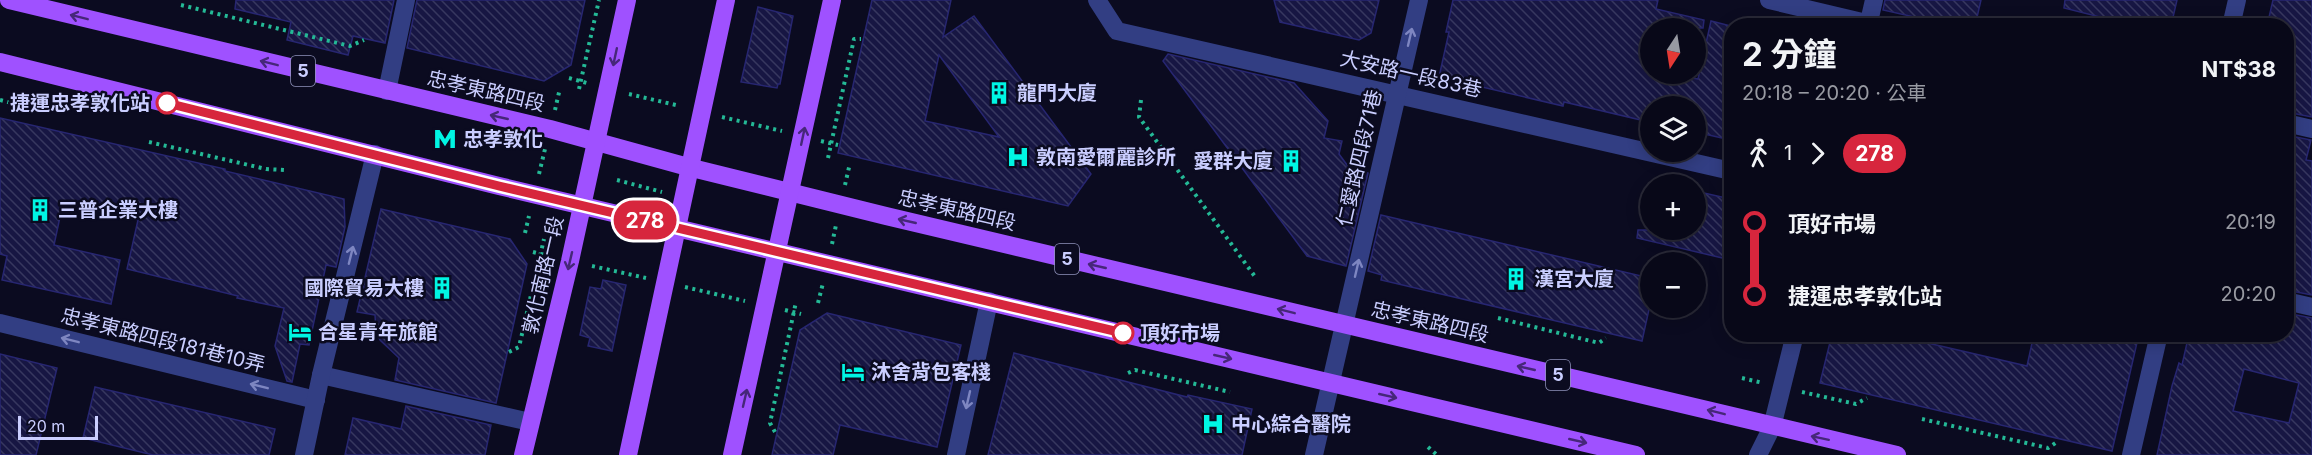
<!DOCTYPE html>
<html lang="zh-TW">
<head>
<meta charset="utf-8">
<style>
	body { margin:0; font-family:Inter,"Noto Sans TC",sans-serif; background:#111121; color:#f1f3f6; height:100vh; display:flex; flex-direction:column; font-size:22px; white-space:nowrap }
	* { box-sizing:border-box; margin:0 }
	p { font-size:20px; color:#989aa2 }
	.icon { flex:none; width:33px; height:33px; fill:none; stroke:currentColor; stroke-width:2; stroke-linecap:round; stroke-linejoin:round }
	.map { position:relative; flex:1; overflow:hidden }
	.sheet { position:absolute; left:1724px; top:18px; width:570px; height:324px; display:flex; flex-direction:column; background:#080818; border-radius:24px; box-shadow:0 3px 15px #0003,0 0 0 2px #292937 }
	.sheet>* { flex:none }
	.badge { padding:0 12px; border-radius:20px; font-size:21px; line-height:39px }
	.needle { width:39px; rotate:192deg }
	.buttons { position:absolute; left:1640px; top:18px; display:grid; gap:12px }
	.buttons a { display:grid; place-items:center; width:66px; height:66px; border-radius:50%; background:#080818; box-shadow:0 3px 15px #0003,0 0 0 2px #292937; font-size:30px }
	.scale { position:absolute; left:18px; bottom:15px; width:80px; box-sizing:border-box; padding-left:6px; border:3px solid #caceff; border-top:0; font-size:16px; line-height:21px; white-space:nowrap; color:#caceff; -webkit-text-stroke:4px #0b0b20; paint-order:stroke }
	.map>.badge { position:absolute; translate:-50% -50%; box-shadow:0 0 0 3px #fff }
	.legs { display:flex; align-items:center; gap:9px; height:66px; padding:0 18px; font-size:20px }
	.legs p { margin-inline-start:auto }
	.headline { display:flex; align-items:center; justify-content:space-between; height:102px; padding:0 18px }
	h1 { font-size:33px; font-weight:700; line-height:45px }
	ul { padding:0 18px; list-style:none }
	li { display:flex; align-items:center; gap:21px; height:72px; font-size:22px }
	li i { display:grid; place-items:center; width:9px; height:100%; margin:0 8px; background:currentColor }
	li i::after { content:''; width:15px; height:15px; margin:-8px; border:4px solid; border-radius:50%; background:#080818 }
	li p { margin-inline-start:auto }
	li:first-child i { background:linear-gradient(#0000 50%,currentColor 0) }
	li:last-child i { background:linear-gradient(currentColor 50%,#0000 0) }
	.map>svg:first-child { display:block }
	.building { fill:url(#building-back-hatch); stroke:#272671; stroke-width:1.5; fill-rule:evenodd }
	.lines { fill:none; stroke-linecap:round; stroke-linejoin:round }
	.path { stroke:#24b996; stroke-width:4; stroke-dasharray:3 4.5; stroke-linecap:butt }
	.minor { stroke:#323e83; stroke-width:18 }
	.major { stroke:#9f51ff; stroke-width:18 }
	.oneway { stroke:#462779 }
	.oneway2 { stroke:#7e86c1 }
	.line-1-casing { stroke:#fff; stroke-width:14 }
	.line-1 { stroke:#d7263d; stroke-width:9 }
	.stop-1-dot { fill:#fff; stroke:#d7263d; stroke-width:3 }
	.labels { text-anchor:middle; stroke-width:5; stroke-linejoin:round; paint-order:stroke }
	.shield { fill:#0b0b20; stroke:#9194bc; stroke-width:1.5 }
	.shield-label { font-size:18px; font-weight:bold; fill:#caceff }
	.street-label { font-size:20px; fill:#caceff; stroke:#0b0b20 }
	.poi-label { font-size:20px; font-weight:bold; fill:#caceff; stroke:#0b0b20; text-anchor:start }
	.stop-label { font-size:20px; font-weight:bold; fill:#caceff; stroke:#0b0b20; text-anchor:end }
</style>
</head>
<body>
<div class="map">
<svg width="2312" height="455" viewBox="0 0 2312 455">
	<defs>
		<pattern id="building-back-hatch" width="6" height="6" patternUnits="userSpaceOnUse" patternTransform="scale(1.5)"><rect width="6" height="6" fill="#171643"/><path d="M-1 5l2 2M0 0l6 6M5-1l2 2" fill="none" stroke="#37375f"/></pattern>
	</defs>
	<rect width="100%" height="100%" fill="#0b0b20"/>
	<g class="building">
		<path d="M236,0H394L385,43L353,36L348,55L287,40L291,22L235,9Z"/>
		<path d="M417,0H585L571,65L544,81L407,48Z"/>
		<path d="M872,0H951L943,37L974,16L1091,174L1068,206L838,153ZM939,55L999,137L925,121Z"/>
		<path d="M1274,0H1379L1371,33L1359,40L1280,22Z"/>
		<path d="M1453,0H1658L1656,9L1704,20L1703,28H1650V74H1673L1698,79L1711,21L1731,26V140L1695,132V106H1650V119L1642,117L1641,120L1564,102L1563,106L1439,77L1449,32H1446Z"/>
		<path d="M1885,0H1981L1975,26H1954L1883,10Z"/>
		<path d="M2065,0H2177L2171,26H2115L2116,21L2064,8Z"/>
		<path d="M2273,0H2312V117L2286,112V26H2267Z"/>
		<path d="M758,7L793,16L780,84H778L777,88L741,82Z"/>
		<path d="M1168,54L1294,83L1328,121L1324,138L1342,141L1339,154L1350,169L1368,173L1346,266L1307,256L1163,61Z"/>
		<path d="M0,118L225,169V171L344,199L345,227L336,267L326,265L309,345L300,344L292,382L287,381L275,346L284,308L237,298L238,296L127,269L138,220L63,203L54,245L120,260L111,304L2,280L7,256L0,254Z"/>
		<path d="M2286,135L2311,140L2306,160L2312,161V295L2286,290Z"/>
		<path d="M1695,191L1731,199V260L1637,238L1638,230H1695Z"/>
		<path d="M381,209L510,239L527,264L496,403L395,380L399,358L380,340L376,332L375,315L357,312Z"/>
		<path d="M1381,215L1650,278V305L1642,341L1381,280L1382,275L1368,271Z"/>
		<path d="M603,280L626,285L612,351L588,346L590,338L580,335L590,287L601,289Z"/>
		<path d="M827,313L961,345L937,447L840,425L833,455H772L800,330Z"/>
		<path d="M2286,313L2312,318V455H2157L2172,386L2179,363L2182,365L2189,334H2286ZM2244,369L2299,383L2289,423L2233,411Z"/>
		<path d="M1832,334H1889L2027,366L2034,334H2139L2112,451L1820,383Z"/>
		<path d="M1014,353L1187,397L1188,395L1252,409L1242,455H988Z"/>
		<path d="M0,354L57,368L36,455H0Z"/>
		<path d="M95,387L275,429L269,455H153L83,438Z"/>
		<path d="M406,406L491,425L485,455H345L353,418L401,429Z"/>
	</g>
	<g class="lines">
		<g class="path">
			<path d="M181,5L350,46L364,40"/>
			<path d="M569,78L587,83"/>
			<path d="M579,89L599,0"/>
			<path d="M629,94L680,106"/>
			<path d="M0,100L19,105L25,109"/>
			<path d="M1141,100L1139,117L1256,278"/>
			<path d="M555,110L560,88"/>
			<path d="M722,117L782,131"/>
			<path d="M821,141L838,145"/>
			<path d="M149,142L266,169L284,170"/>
			<path d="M828,158L854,39H861"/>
			<path d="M539,174L545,149"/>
			<path d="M617,180L662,192"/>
			<path d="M845,185L850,163"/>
			<path d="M525,233L529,216"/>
			<path d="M832,244L836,225"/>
			<path d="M533,252L549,256"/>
			<path d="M592,266L646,278"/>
			<path d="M685,287L745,301"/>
			<path d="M818,303L823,283"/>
			<path d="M785,310L801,314"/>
			<path d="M1498,318L1599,343L1606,338"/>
			<path d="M509,352L519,347L544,239"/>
			<path d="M1128,373L1135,370L1230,392"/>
			<path d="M1742,378L1763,383"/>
			<path d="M1802,392L1856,404L1867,398"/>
			<path d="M1922,419L2048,448L2057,442"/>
			<path d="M775,432L770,423L796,302"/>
			<path d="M1428,447L1437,455"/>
		</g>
		<g class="minor">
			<path d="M1097,0L1117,31L1731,171"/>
			<path d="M1769,0L1879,26"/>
			<path d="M1868,26L1874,0"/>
			<path d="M2231,26L2237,0"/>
			<path d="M387,91L406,0"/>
			<path d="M2286,123L2312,129"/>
			<path d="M2286,301L2312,307"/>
			<path d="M0,323L316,400"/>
			<path d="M321,375L530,422"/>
			<path d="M304,455L321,375L375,154"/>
			<path d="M956,455L989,301"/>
			<path d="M1314,455L1419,0"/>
			<path d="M1758,455L1772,427L1795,334"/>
			<path d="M2131,455L2159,334"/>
		</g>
		<g class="major">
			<path d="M9,0L550,129L688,167L886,216L1897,455"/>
			<path d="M0,62L499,186L1636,455"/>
			<path d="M523,455L570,261L627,0"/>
			<path d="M628,455L726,0"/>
			<path d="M732,455L832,0"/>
		</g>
	</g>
	<defs><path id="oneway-shaft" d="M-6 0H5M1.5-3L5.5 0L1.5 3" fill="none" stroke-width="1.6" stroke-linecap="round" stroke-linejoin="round" transform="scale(1.5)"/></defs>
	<g class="oneway">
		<use href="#oneway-shaft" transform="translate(79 17) rotate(-166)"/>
		<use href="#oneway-shaft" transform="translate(615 57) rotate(102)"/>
		<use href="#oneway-shaft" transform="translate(269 63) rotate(-166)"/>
		<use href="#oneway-shaft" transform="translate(499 117) rotate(-167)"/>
		<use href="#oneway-shaft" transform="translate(803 136) rotate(-78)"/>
		<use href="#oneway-shaft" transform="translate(907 221) rotate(-167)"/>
		<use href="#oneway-shaft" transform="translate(570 261) rotate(103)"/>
		<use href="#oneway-shaft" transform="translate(1097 266) rotate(-167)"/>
		<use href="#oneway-shaft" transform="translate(1286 311) rotate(-166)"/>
		<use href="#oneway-shaft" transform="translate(1223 357) rotate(13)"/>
		<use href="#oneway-shaft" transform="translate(1526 368) rotate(-167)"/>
		<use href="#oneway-shaft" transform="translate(1388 396) rotate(13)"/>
		<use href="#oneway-shaft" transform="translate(745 398) rotate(-77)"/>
		<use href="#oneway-shaft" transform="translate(1716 412) rotate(-166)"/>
		<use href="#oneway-shaft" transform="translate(1820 438) rotate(-168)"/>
		<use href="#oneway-shaft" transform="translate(1578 441) rotate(13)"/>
	</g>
	<g class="oneway2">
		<use href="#oneway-shaft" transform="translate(1410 37) rotate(-77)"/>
		<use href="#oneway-shaft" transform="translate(351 255) rotate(-76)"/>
		<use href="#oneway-shaft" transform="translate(1357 268) rotate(-77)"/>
		<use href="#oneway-shaft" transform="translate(70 340) rotate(-166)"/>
		<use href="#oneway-shaft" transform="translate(259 386) rotate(-166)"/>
		<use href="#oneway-shaft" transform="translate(968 400) rotate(103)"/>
	</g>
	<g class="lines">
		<g class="line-1-casing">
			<path id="line-1" d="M167,103L499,186L1123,333"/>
		</g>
		<use href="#line-1" class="line-1"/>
	</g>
	<defs>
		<g id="building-bare" transform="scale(1.8)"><path d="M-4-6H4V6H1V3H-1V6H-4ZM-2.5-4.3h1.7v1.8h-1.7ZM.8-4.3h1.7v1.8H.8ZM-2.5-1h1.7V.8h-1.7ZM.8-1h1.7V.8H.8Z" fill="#00f5e3" stroke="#0b0b20" stroke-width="2.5" paint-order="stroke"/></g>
		<g id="metro-bare" transform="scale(1.8)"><path d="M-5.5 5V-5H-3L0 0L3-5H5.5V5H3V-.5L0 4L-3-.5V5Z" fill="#00f5e3" stroke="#0b0b20" stroke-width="2.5" paint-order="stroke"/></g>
		<g id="hospital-bare" transform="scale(1.8)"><path d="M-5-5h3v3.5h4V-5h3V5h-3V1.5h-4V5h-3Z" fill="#00f5e3" stroke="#0b0b20" stroke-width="2.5" paint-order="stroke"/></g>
		<g id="hotel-bare" transform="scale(1.8)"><path d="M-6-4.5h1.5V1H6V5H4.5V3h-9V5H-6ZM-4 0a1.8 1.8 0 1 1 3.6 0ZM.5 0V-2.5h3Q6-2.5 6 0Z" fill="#00f5e3" stroke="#0b0b20" stroke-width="2.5" paint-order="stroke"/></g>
	</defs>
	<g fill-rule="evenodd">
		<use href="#building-bare" x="999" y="93"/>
		<use href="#metro-bare" x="445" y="139"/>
		<use href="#hospital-bare" x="1018" y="157"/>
		<use href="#building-bare" x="1291" y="161"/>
		<use href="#building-bare" x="40" y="210"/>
		<use href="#building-bare" x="1516" y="279"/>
		<use href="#building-bare" x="442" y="288"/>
		<use href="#hotel-bare" x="300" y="332"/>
		<use href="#hotel-bare" x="853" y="372"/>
		<use href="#hospital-bare" x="1213" y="424"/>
	</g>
	<g class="stop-1-dot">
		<circle cx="167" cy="103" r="10"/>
		<circle cx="1123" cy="333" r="10"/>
	</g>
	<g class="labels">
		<g class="shield">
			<rect x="291" y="56" width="24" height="30" rx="4.5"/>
			<rect x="1055" y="244" width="24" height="30" rx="4.5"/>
			<rect x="1546" y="360" width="24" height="30" rx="4.5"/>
		</g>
		<g class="shield-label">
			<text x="303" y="77">5</text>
			<text x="1067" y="265">5</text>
			<text x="1558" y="381">5</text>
		</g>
		<g class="street-label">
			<text transform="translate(1411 74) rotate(13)" y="7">大安路一段83巷</text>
			<text transform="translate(486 91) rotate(13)" y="7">忠孝東路四段</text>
			<text transform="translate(1359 158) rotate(-77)" y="7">仁愛路四段71巷</text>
			<text transform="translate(957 210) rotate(13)" y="7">忠孝東路四段</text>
			<text transform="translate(543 275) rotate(-77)" y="7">敦化南路一段</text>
			<text transform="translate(1430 322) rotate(13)" y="7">忠孝東路四段</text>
			<text transform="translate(163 340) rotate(14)" y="7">忠孝東路四段181巷10弄</text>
		</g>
		<g class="poi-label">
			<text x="1017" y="100">龍門大廈</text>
			<text x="463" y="146">忠孝敦化</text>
			<text x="1036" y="164">敦南愛爾麗診所</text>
			<text x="1273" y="168" text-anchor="end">愛群大廈</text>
			<text x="58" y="217">三普企業大樓</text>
			<text x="1534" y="286">漢宮大廈</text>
			<text x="424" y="295" text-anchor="end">國際貿易大樓</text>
			<text x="318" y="339">合星青年旅館</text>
			<text x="871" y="379">沐舍背包客棧</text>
			<text x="1231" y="431">中心綜合醫院</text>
		</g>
		<g class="stop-label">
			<text x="150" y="110">捷運忠孝敦化站</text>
			<text x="1140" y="340" text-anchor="start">頂好市場</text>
		</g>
	</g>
</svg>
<div class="buttons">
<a><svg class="needle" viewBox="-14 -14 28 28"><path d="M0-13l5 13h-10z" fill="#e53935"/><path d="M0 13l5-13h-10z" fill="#989aa2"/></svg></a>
<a><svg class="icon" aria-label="layers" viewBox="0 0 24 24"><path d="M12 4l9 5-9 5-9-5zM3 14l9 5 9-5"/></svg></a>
<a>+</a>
<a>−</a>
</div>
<div class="scale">20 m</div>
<b class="badge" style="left:645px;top:220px;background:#d7263d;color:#fff">278</b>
<section class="sheet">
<div class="headline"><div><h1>2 分鐘</h1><p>20:18 – 20:20 · 公車</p></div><b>NT$38</b></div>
<div class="legs"><svg class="icon" aria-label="walk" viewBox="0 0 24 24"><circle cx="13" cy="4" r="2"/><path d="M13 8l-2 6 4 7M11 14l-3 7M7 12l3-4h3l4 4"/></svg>1<svg class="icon" aria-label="forward" viewBox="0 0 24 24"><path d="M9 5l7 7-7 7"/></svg><b class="badge" style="background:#d7263d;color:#fff">278</b></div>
<ul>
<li><i style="color:#d7263d"></i><b>頂好市場</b><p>20:19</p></li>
<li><i style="color:#d7263d"></i><b>捷運忠孝敦化站</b><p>20:20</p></li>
</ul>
</section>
</div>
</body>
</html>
